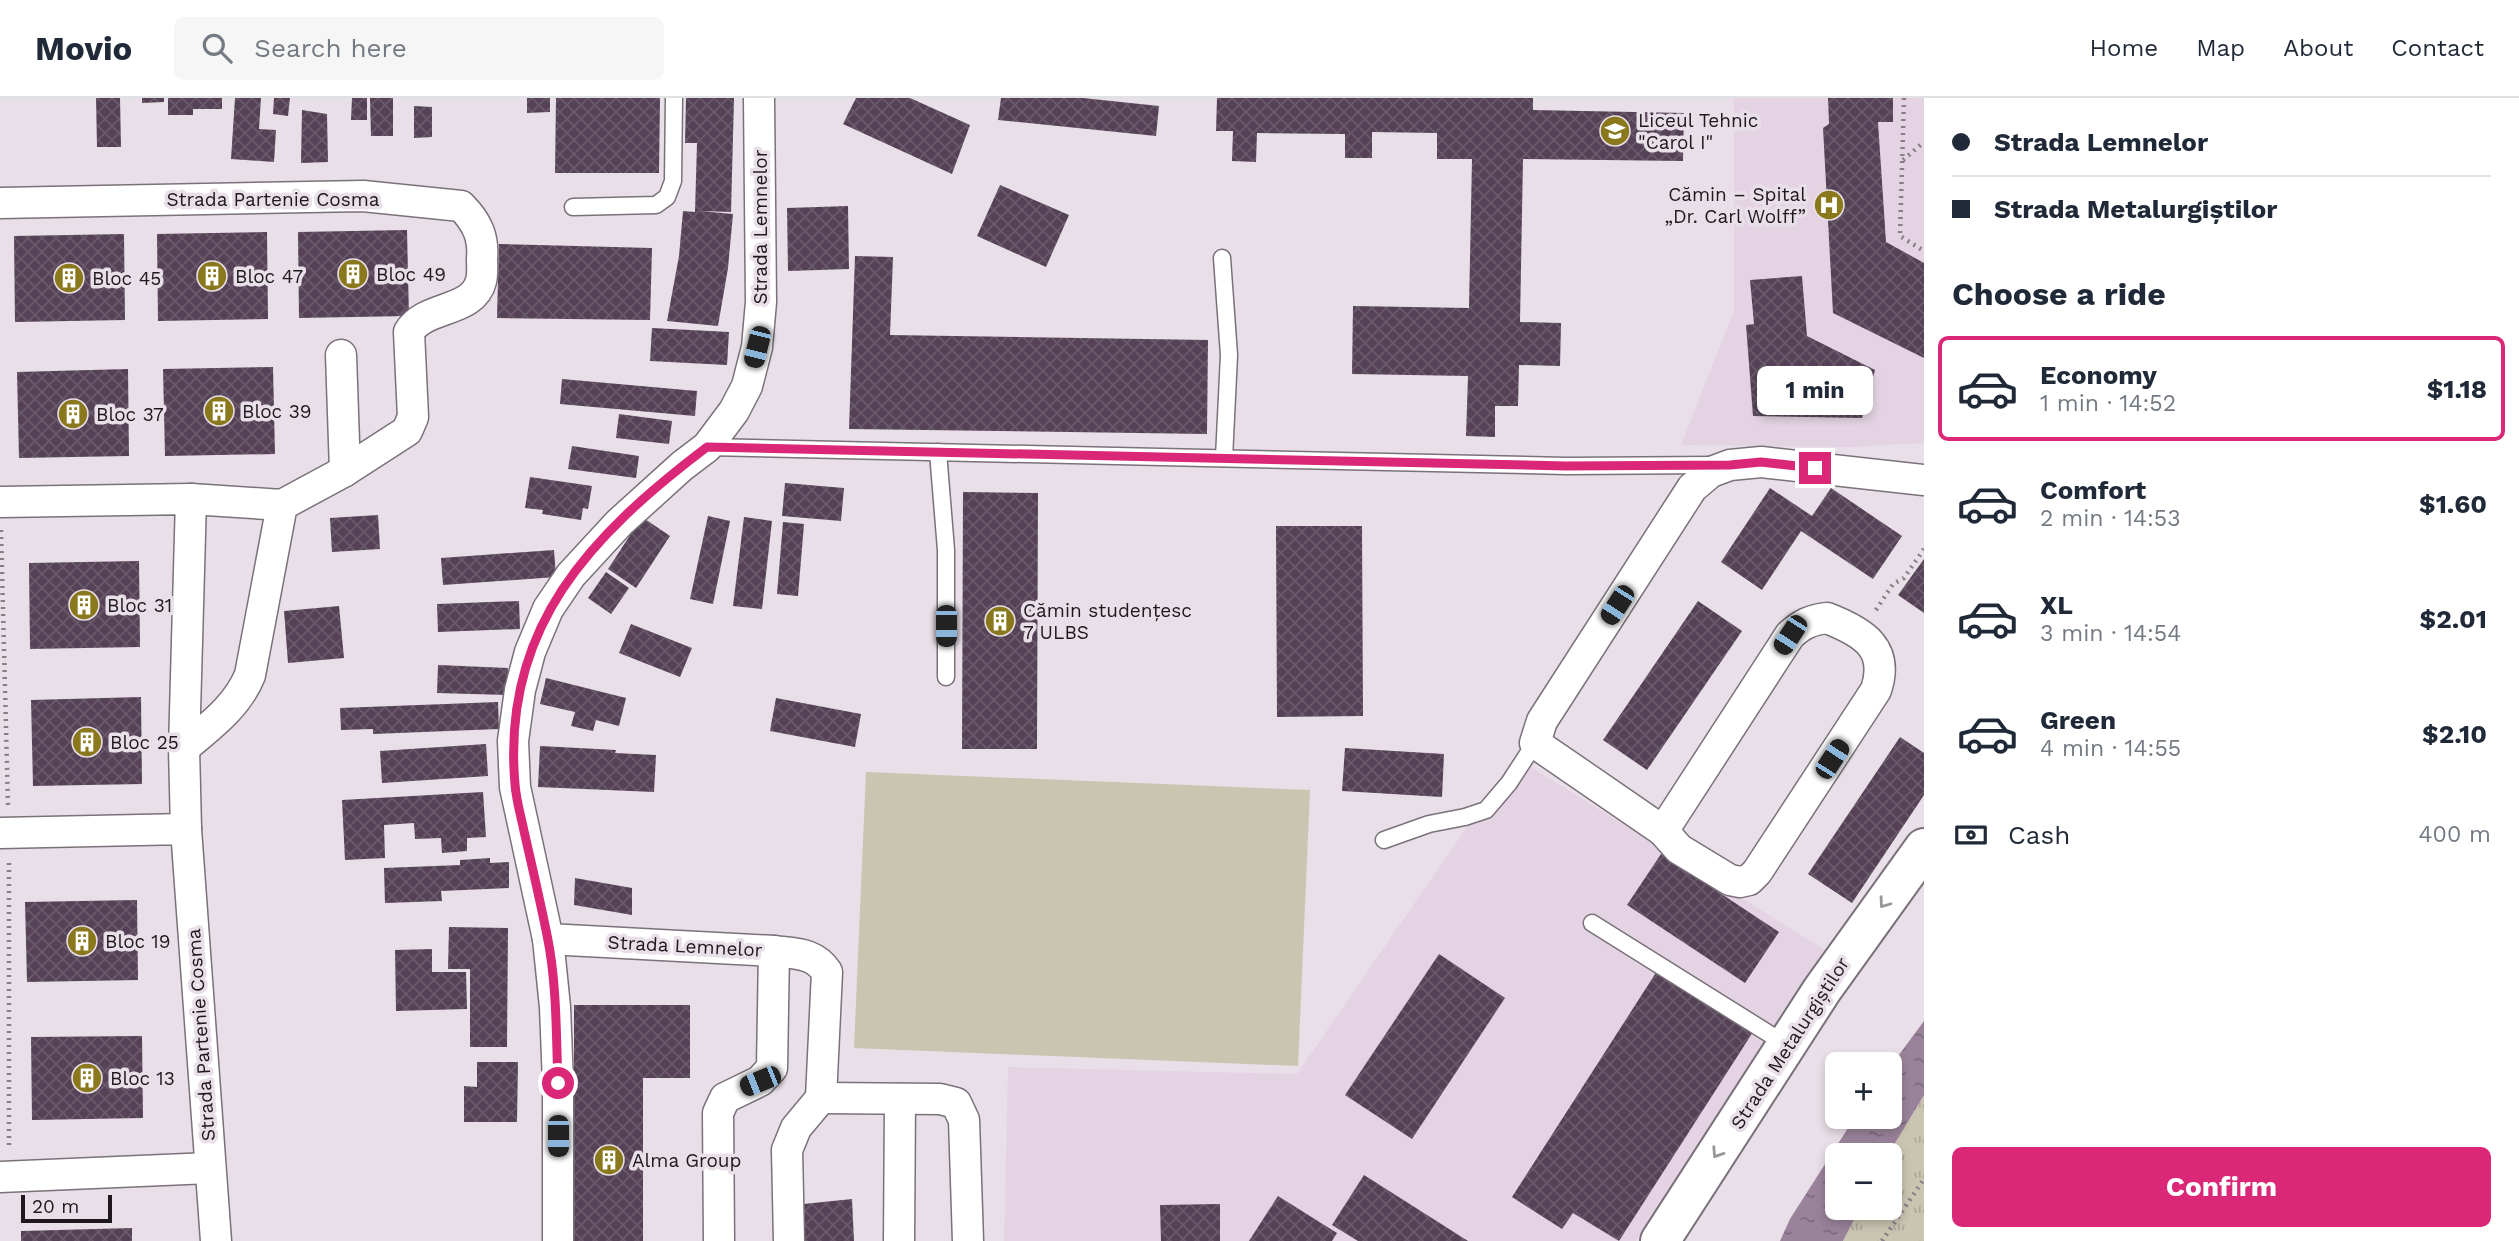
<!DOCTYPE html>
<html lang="en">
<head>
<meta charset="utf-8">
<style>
	:root { --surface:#fff; --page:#f6f6f7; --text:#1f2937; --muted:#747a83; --line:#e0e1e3; --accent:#db2777 }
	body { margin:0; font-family:"Work Sans",sans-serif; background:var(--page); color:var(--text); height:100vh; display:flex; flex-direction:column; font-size:26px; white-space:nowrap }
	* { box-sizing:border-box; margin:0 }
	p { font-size:23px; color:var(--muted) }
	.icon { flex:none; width:38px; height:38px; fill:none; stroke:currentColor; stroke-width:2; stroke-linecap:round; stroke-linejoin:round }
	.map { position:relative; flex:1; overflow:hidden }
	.side { display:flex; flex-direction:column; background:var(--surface); width:595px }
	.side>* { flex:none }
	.banner { display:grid; align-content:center; height:154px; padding:0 28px; background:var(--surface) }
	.buttons { position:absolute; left:1825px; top:954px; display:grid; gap:14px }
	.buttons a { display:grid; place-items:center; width:77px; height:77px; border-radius:10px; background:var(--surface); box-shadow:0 4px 10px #0003; font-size:35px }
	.scale { position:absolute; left:21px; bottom:18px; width:91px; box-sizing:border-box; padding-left:7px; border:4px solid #1d191d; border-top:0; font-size:19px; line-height:24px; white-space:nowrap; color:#1d191d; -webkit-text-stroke:5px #e9dfe8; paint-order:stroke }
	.end { position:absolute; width:32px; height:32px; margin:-16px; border:9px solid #db2777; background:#fff; box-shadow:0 0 0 4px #fff }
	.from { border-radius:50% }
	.bubble { position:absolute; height:49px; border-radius:10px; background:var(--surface); box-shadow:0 4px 10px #0003; font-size:23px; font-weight:700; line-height:49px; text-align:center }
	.car { position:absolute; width:21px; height:42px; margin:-21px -10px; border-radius:9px; box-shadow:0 0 5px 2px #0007; background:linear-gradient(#222 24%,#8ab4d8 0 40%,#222 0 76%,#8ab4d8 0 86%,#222 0) }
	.banner b { display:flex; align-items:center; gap:24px; height:66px; font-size:26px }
	.banner b+b { border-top:2px solid var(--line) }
	.banner i { width:18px; height:18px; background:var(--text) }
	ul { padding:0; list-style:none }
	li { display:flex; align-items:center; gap:21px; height:105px; margin:0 14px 10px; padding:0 14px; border:4px solid transparent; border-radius:10px }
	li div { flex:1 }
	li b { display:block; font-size:26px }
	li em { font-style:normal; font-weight:700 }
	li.on { border-color:var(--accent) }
	li>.icon { width:63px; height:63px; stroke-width:1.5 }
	h2 { padding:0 28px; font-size:32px; line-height:84px }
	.pay { display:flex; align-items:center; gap:18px; height:77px; padding:0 28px; font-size:26px }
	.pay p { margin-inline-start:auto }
	.button { display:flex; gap:14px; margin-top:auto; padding:14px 28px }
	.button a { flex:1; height:80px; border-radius:10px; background:var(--accent); color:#fff; font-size:28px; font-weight:700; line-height:80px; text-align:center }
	header { display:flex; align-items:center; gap:42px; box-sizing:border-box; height:98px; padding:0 35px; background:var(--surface); border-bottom:2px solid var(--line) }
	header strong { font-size:33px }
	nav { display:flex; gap:38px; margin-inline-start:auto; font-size:24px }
	.search { width:490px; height:63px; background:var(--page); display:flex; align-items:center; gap:18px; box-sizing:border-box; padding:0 24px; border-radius:10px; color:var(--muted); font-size:26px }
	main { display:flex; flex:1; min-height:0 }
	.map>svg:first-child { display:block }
</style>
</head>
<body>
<header>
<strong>Movio</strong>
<div class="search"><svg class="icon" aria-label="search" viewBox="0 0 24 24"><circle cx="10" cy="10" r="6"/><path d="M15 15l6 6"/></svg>Search here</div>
<nav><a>Home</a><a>Map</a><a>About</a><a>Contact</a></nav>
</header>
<main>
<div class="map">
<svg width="1924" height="1143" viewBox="0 0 1924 1143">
	<defs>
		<pattern id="grass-tufts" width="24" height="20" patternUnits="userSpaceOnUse" patternTransform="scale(1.75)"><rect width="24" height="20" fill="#c9c5b1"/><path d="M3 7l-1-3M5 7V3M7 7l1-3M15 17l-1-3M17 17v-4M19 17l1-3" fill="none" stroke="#aca998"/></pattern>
		<pattern id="water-ripples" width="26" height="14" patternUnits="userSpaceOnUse" patternTransform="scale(1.75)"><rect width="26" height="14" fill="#9a839a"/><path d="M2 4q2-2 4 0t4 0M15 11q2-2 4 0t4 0" fill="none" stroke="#7d6a7d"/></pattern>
		<pattern id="building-cross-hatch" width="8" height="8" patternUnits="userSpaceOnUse" patternTransform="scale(1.75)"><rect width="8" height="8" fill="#554256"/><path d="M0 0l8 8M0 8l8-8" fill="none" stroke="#695a6a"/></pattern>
	</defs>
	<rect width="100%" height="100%" fill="#e9dfe8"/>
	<g fill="#e4d4e3">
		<polygon points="1734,0 1924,0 1924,345 1852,349 1681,347 1734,213"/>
		<polygon points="1515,659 1828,854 1636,1143 1004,1143 1008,969 1297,976"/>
	</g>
	<polygon fill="url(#grass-tufts)" points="1924,997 1924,1143 1843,1143 1860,1110 1890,1110 1890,1057 1888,1057"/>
	<polygon fill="#c9c5b1" points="866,674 1310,692 1298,968 854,950"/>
	<polygon fill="url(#water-ripples)" points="1924,923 1924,997 1888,1057 1838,1057 1838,1110 1860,1110 1843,1143 1780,1143 1790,1121 1855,1019 1890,1018 1890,969"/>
	<g fill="url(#building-cross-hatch)">
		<polygon points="96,0 120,0 121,49 97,49"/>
		<polygon points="142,0 164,0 164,4 142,5"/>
		<polygon points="168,0 222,0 222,11 193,11 193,17 168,17"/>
		<polygon points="235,0 261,0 259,31 276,32 274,64 231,61"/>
		<polygon points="274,0 290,0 288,18 273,16"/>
		<polygon points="352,0 367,0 367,22 351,22"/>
		<polygon points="370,0 393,0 393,38 371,38"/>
		<polygon points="527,0 550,0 550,14 527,15"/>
		<polygon points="556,0 660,0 659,75 555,75"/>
		<polygon points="686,0 734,0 731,114 700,113 733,116 728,170 718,228 667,223 679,158 683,113 695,114 697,45 685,45"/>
		<polygon points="856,0 910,0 970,27 952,76 843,26"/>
		<polygon points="1001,0 1083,0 1159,8 1156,38 998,22"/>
		<polygon points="1217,0 1533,0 1533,12 1684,15 1683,63 1523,61 1520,224 1561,225 1560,268 1519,267 1518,308 1495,308 1495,339 1466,338 1468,278 1352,276 1353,208 1469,210 1472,61 1437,61 1437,35 1372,34 1372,60 1345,60 1345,36 1257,35 1256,64 1232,63 1233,33 1216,33"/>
		<polygon points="1828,0 1893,0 1893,24 1878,24 1886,144 1924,165 1924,260 1833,215 1823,30 1829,26"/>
		<polygon points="414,8 432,9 432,39 414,40"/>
		<polygon points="302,12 327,16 328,64 301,65"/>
		<polygon points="1000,87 1069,117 1046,169 977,138"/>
		<polygon points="848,108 849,171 788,173 787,110"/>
		<polygon points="407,132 409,218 299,220 298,134"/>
		<polygon points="267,134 268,221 158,223 157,136"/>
		<polygon points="124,136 125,222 15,224 14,138"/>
		<polygon points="499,146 652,150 650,222 497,220"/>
		<polygon points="855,158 893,159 890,237 1208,242 1207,336 849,331"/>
		<polygon points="1802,178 1807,238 1875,272 1862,320 1753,318 1746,227 1754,226 1750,182"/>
		<polygon points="652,230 729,234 727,267 650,263"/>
		<polygon points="273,269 275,356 165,358 163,271"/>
		<polygon points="128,271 129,358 19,360 17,274"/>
		<polygon points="562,281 697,293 695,318 560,306"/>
		<polygon points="619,316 672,323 669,346 616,340"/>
		<polygon points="572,348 639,358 636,380 568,371"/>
		<polygon points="530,379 592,388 588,411 583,410 581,422 542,416 543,412 525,410"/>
		<polygon points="785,385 844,390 841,423 782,418"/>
		<polygon points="1770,390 1812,418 1831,390 1902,438 1873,481 1801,433 1762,492 1721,464"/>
		<polygon points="963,394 1038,395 1037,651 962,651"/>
		<polygon points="378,417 380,451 332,454 330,420"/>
		<polygon points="708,418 730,423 713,506 690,501"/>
		<polygon points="642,419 670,438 636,490 608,471"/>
		<polygon points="744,419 772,423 762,511 733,508"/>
		<polygon points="783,424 804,426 798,498 777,496"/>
		<polygon points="1276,428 1362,428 1363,618 1277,619"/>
		<polygon points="554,452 556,479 443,487 441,460"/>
		<polygon points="1924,461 1924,515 1898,497"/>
		<polygon points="139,463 140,549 30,551 29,465"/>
		<polygon points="606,474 629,490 611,516 588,500"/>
		<polygon points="519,503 520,531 438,534 437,506"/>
		<polygon points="1698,503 1742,533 1647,672 1603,642"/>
		<polygon points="339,508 344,560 288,565 284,513"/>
		<polygon points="631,526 692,550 680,579 619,555"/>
		<polygon points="438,567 508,570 507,597 437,595"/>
		<polygon points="546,580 626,600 619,628 596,622 593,633 571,628 575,614 540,606"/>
		<polygon points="141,599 142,686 33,688 31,602"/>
		<polygon points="776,600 861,616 855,649 770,633"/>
		<polygon points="498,604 499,631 373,636 373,631 341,632 340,610"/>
		<polygon points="1900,639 1924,655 1924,697 1852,805 1808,776"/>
		<polygon points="486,646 488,678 382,685 380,653"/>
		<polygon points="540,648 616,652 615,655 656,657 654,694 538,689"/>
		<polygon points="1345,650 1444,656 1442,699 1342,693"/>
		<polygon points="483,694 486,739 467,740 467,753 442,755 441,740 415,741 414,725 384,727 385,760 345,762 342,702"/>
		<polygon points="1661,756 1779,834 1745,885 1627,807"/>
		<polygon points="490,760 490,765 509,764 509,790 441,793 442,803 385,805 384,770 460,767 460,762"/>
		<polygon points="575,780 632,790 632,817 574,807"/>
		<polygon points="137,802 138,882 27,884 25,804"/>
		<polygon points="449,829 508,830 507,949 470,949 470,871 448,871"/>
		<polygon points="432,851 432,874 466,874 467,911 396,913 395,852"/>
		<polygon points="1439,856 1505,900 1412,1041 1345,997"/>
		<polygon points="1657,873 1753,934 1619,1143 1573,1115 1562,1131 1512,1099"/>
		<polygon points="574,907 690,907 690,980 643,980 643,1143 574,1143"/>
		<polygon points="142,938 143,1020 32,1022 31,939"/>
		<polygon points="477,964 518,964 517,1024 464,1024 464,988 477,989"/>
		<polygon points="1364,1077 1468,1143 1358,1143 1332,1127"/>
		<polygon points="1278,1098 1337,1135 1332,1143 1249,1143"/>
		<polygon points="852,1101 854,1143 795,1143 794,1107"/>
		<polygon points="1220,1106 1220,1143 1161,1143 1160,1107"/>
		<polygon points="132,1130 132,1143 21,1143 21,1133"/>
	</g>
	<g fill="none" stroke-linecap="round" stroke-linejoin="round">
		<g stroke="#7a717a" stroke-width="19">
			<g id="lane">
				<polyline points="573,109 656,107 667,99 673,83 674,0"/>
				<polyline points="1222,160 1229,257 1224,360"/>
				<polyline points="707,349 1566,368 1717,367"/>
				<polyline points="938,354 946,452 946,579"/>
				<polyline points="1384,742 1429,726 1465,719 1486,712 1509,685 1535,645"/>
				<polyline points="1592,825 1787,947"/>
			</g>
		</g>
		<g stroke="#7a717a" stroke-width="33">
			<g id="street">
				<path d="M0,105L363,98L461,108C477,124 484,139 482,161C482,168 483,176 481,183C473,215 425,207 409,234L413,319L407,333L345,373L282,407L250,577C237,609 210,628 184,650"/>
				<polyline points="341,257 345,373"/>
				<polyline points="191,401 282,407"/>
				<polyline points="0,404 191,401 184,650 186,731"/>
				<path d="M1827,520C1863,534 1890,550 1876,592L1757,774L1749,782L1740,784L1730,782L1679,751L1663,733L1790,537C1802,526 1811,522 1827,520Z"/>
				<polyline points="1663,733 1535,645 1542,623 1692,390 1711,374 1730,367 1761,364 1924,382"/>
				<polyline points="0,735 186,731 216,1143"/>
				<path d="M548,841L774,853C795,856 814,854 827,874L821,1000L796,1030L787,1052L789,1143"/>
				<polyline points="821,1000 940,1001 956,1005 964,1022 968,1143"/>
				<polyline points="0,1079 210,1070"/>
				<polyline points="558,1143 558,985 555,909 548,841 515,689 513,643 520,592 530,554 548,511 571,477 619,425 682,368 707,349 734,313 747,288 757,249 761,204 759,0"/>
				<polyline points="719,1143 718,1015 725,1000 760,983 772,970 774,853"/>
				<polyline points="899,1143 900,1001"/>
			</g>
		</g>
		<g stroke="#7a717a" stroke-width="42">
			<polyline id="primary" points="1660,1143 1822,892 1924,750"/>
		</g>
		<g stroke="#867f85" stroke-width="4.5" stroke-dasharray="2 5" stroke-linecap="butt">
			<polyline points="1904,0 1900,138 1924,153"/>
			<polyline points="1903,62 1924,44"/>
			<polyline points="1,432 8,707"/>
			<polyline points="1876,512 1893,486 1904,480 1924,451"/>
			<polyline points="9,765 9,1050"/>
			<polyline points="1882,1143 1924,1081"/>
		</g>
		<use href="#lane" stroke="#fff" stroke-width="16"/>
		<use href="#street" stroke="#fff" stroke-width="30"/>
		<use href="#primary" stroke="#fff" stroke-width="38"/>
	</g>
	<defs><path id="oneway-chevron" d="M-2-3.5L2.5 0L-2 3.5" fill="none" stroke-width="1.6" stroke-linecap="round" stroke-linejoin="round" transform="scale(1.75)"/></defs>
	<g stroke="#999899">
		<use href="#oneway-chevron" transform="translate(1884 805) rotate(126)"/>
		<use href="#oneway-chevron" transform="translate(1717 1055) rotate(123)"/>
	</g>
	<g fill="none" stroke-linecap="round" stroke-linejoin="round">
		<path stroke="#db2777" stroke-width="9" d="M558,985C556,936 557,885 547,837C540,802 532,768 524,733C521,718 516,702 515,686C501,529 591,437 707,349L1566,368L1730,367L1761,364L1815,370"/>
	</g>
	<defs>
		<g id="school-disc" transform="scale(1.575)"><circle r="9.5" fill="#8a781c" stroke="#e9dfe8"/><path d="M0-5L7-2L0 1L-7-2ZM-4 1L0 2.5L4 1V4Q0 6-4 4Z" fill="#fff"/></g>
		<g id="hospital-disc" transform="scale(1.575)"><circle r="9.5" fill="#8a781c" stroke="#e9dfe8"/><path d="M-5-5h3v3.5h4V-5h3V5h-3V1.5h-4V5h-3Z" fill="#fff"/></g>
		<g id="building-disc" transform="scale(1.575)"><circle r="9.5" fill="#8a781c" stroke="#e9dfe8"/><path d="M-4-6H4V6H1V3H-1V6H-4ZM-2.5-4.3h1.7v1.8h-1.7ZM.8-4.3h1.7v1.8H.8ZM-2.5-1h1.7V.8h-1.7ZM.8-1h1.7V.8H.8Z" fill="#fff"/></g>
	</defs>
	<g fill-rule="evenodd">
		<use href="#school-disc" x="1615" y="33"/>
		<use href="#hospital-disc" x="1829" y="107"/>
		<use href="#building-disc" x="353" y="176"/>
		<use href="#building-disc" x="212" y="178"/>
		<use href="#building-disc" x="69" y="180"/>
		<use href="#building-disc" x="219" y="313"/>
		<use href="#building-disc" x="73" y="316"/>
		<use href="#building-disc" x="84" y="507"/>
		<use href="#building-disc" x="1000" y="523"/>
		<use href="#building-disc" x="87" y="644"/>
		<use href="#building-disc" x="82" y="843"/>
		<use href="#building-disc" x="87" y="980"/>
		<use href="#building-disc" x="609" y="1062"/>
	</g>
	<g text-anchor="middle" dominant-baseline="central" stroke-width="7" stroke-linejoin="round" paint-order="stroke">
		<g font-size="19" fill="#1d191d" stroke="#e9dfe8" text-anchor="start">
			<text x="1638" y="22">Liceul Tehnic<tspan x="1638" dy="22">"Carol I"</tspan></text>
			<text x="1806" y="96" text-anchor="end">Cămin – Spital<tspan x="1806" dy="22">„Dr. Carl Wolff”</tspan></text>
			<text x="376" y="176">Bloc 49</text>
			<text x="235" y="178">Bloc 47</text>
			<text x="92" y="180">Bloc 45</text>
			<text x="242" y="313">Bloc 39</text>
			<text x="96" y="316">Bloc 37</text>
			<text x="107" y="507">Bloc 31</text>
			<text x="1023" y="512">Cămin studențesc<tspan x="1023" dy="22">7 ULBS</tspan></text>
			<text x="110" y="644">Bloc 25</text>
			<text x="105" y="843">Bloc 19</text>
			<text x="110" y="980">Bloc 13</text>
			<text x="632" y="1062">Alma Group</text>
		</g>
		<g font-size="19" fill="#1d191d" stroke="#e9dfe8">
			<text x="273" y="101">Strada Partenie Cosma</text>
			<text transform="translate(760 129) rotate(-90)">Strada Lemnelor</text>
			<text transform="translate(685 848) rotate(3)">Strada Lemnelor</text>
			<text transform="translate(201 937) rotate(-94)">Strada Partenie Cosma</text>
			<text transform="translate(1790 945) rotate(-57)">Strada Metalurgiștilor</text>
		</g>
	</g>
</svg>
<div class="buttons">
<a>+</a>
<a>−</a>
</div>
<div class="scale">20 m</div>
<i class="end from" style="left:558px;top:985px"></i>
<i class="end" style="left:1815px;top:370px"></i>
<div class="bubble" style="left:1757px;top:268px;width:116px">1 min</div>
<i class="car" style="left:757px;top:249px;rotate:194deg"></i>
<i class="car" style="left:1617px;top:507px;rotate:213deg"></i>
<i class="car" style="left:946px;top:528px;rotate:180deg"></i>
<i class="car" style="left:1790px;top:537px;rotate:213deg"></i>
<i class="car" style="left:1832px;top:661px;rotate:33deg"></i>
<i class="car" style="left:760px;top:983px;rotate:248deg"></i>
<i class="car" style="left:558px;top:1038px;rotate:180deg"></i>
</div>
<section class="side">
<div class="banner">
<b><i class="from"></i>Strada Lemnelor</b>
<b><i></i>Strada Metalurgiștilor</b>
</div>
<h2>Choose a ride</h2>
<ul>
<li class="on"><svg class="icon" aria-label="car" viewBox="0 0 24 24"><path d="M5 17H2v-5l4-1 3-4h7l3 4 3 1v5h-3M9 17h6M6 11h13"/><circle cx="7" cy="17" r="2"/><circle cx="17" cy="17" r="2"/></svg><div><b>Economy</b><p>1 min · 14:52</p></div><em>$1.18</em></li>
<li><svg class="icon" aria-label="car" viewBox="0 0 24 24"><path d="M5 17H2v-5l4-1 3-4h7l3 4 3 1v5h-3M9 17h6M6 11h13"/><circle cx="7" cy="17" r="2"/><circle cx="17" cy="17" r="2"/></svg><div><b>Comfort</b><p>2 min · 14:53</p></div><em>$1.60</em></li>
<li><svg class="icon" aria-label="car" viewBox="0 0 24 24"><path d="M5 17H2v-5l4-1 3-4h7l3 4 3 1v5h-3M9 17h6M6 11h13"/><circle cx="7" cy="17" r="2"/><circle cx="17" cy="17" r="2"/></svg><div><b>XL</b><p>3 min · 14:54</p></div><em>$2.01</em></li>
<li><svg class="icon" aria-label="car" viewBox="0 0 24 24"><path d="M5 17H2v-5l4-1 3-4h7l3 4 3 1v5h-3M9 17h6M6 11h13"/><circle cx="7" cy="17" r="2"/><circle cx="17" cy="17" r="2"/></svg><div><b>Green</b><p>4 min · 14:55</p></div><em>$2.10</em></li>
</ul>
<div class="pay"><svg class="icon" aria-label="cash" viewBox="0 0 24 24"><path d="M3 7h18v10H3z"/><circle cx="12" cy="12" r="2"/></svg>Cash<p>400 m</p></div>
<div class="button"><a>Confirm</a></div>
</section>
</main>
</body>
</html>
